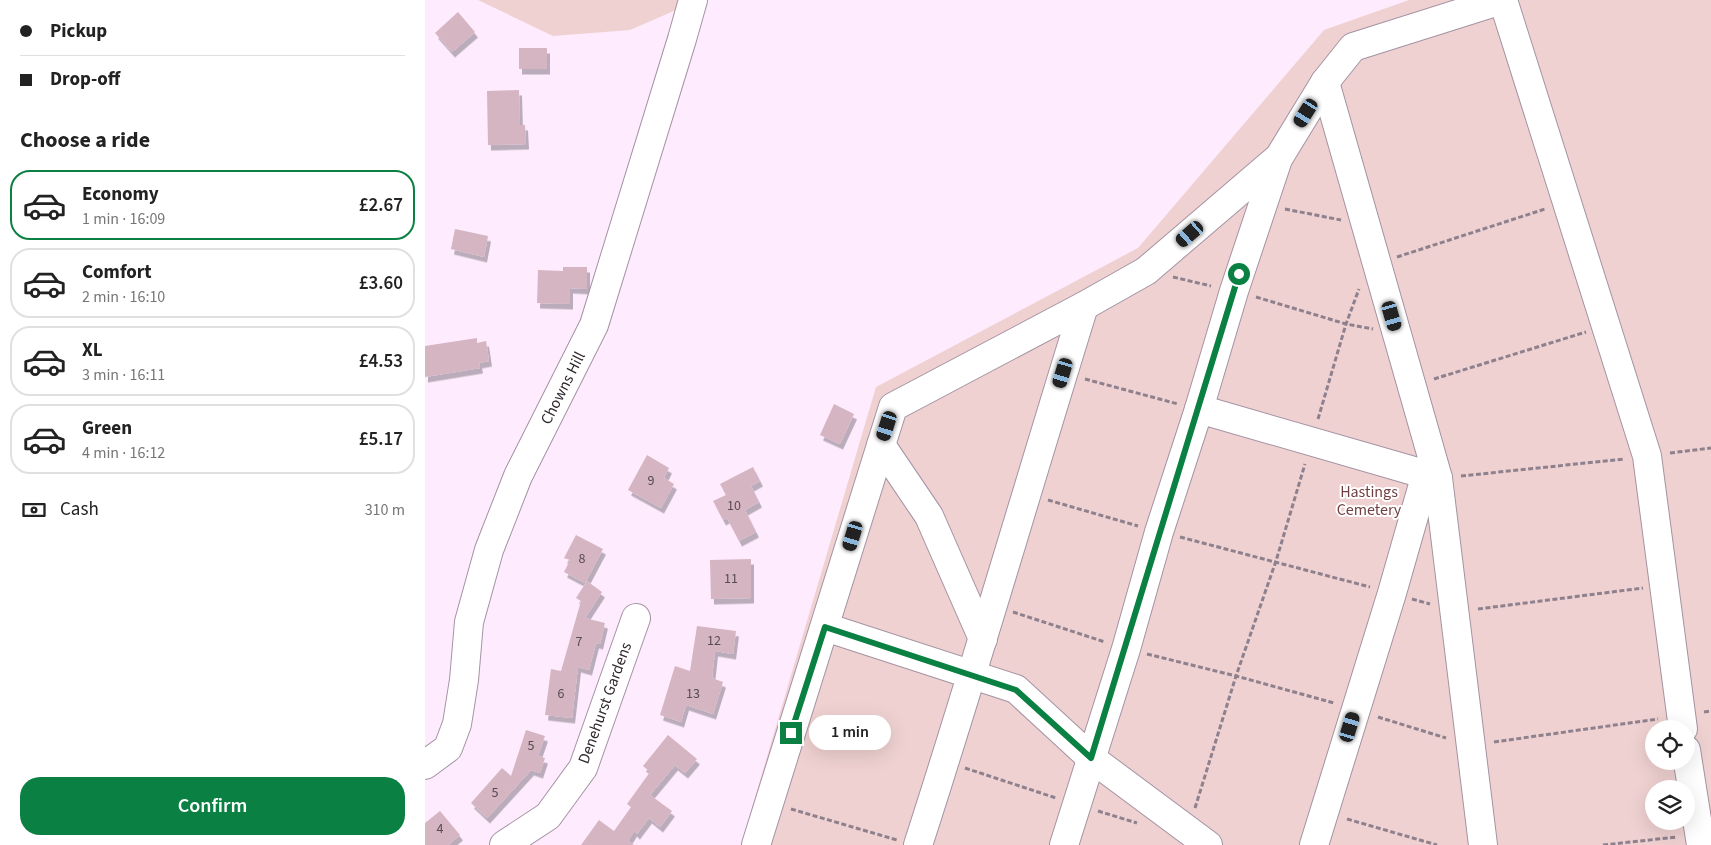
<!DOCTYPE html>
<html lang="en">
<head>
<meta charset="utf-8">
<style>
	:root { --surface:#fff; --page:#f2f2f2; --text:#222; --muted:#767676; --line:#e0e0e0; --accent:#0b8043 }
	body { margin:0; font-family:"Source Sans 3",sans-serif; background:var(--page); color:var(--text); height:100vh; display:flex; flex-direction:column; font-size:19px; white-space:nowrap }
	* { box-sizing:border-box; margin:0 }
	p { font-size:16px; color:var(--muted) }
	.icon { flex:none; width:28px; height:28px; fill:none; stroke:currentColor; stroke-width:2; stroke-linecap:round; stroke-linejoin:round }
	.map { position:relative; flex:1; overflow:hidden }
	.side { display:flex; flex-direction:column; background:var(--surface); width:425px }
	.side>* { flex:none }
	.top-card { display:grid; align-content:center; height:110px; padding:0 20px; background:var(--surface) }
	.controls { position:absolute; left:1220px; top:720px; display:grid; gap:10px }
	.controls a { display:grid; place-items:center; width:50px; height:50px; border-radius:50%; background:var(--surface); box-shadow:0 5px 20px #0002; font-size:25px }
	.end { position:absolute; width:22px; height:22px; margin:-11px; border:6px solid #0b8043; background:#fff; box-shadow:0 0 0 2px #fff }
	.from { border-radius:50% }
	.bubble { position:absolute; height:35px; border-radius:18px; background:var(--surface); box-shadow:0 5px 20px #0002; font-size:16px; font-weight:600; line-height:35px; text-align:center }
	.car { position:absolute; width:15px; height:30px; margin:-15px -8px; border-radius:6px; box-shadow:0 0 4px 1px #0007; background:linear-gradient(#222 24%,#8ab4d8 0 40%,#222 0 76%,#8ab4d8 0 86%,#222 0) }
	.top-card b { display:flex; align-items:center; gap:18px; height:48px; font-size:19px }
	.top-card b+b { border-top:1px solid var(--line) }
	.top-card i { width:12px; height:12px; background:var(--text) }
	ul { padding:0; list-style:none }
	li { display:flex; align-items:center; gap:15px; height:70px; margin:0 10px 8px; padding:0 10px; border:2px solid var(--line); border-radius:20px }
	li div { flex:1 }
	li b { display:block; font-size:19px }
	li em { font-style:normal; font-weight:600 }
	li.selected { border-color:var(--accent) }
	li>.icon { width:45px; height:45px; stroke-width:1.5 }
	h2 { padding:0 20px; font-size:22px; line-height:60px }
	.pay { display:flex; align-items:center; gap:12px; height:55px; padding:0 20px; font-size:19px }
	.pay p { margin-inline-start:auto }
	.action { display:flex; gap:10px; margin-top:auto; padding:10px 20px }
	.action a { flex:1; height:58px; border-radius:20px; background:var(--accent); color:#fff; font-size:20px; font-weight:600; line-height:58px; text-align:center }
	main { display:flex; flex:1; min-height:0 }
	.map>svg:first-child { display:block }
</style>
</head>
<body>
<main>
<section class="side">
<div class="top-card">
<b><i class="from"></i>Pickup</b>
<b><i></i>Drop-off</b>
</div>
<h2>Choose a ride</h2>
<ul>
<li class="selected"><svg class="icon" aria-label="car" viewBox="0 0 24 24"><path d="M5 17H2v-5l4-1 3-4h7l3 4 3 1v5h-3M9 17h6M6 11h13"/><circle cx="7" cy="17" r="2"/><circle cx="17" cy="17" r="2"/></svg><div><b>Economy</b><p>1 min · 16:09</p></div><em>£2.67</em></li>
<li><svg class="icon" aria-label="car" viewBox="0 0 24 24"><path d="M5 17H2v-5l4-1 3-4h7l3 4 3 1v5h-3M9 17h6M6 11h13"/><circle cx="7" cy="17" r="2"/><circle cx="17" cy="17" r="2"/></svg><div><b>Comfort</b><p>2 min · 16:10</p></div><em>£3.60</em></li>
<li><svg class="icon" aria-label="car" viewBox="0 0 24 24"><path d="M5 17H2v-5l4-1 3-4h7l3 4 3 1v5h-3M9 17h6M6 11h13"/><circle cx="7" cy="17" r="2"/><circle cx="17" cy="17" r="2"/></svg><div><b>XL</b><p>3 min · 16:11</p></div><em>£4.53</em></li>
<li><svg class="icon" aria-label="car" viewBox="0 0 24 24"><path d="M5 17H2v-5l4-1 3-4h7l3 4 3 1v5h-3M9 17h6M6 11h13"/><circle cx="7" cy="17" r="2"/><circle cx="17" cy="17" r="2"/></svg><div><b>Green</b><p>4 min · 16:12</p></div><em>£5.17</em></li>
</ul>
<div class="pay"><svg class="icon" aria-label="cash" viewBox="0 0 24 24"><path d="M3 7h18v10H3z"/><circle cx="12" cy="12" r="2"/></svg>Cash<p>310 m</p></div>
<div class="action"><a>Confirm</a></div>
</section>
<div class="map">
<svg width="1286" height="845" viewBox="0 0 1286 845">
	<defs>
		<filter id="shadow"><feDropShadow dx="3" dy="5.5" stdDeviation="0" flood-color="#0004"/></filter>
	</defs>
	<rect width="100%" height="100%" fill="#feebfd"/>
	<g fill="#efd1d1" fill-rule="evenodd">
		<polygon points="53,0 255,0 251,10 205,30 128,36"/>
		<path d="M984,0H1286V845H316L451,387L713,248L899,30ZM1229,729H1261V761H1229ZM1229,789H1261V821H1229Z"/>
	</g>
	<g fill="#d5b5c2" filter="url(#shadow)">
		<polygon points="33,12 50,32 27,52 10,33"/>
		<rect x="94" y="48" width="28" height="21"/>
		<polygon points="94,90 95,125 100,125 101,144 63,145 62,91"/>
		<polygon points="30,229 63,236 59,257 26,249"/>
		<polygon points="138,267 162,267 162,289 145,288 145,304 112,303 113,270 138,271"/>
		<polygon points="52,338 52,343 61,341 64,361 54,363 55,368 0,377 0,346"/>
		<polygon points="409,404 429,414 415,444 395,435"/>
		<polygon points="222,455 244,468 239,478 249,484 236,508 203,490"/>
		<polygon points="328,467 335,481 326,486 334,502 320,510 331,532 314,541 302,518 298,520 288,501 301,495 295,484"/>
		<polygon points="151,535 178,549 160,583 139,572 145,560 139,558"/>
		<polygon points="326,559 326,598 286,599 285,560"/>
		<polygon points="162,581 177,592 160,618 180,623 175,644 171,643 164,670 153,667 147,718 120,715 126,669 136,671 156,601 151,598"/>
		<polygon points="272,626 311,631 308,654 290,651 287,678 298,682 288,714 261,705 256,722 235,715 250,666 265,671"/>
		<polygon points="101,730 120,736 113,756 120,758 115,773 106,770 62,818 46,803 77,768 86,776"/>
		<polygon points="243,735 272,759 260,773 250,765 225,795 247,811 235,827 224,818 212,834 209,831 203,841 209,845 156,845 174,820 189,831 206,807 202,804 225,772 218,766"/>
		<polygon points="15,811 35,835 23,845 0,845 0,823"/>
	</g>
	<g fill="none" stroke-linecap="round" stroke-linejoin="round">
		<g stroke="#a493a3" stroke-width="30">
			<g id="minor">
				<polyline points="1078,0 1222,456 1258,729"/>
				<polyline points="900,82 1013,478 1058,845"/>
				<polyline points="774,409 1013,478"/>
				<polyline points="456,445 504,516 558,639"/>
				<polyline points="400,627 591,689 666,758 783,845"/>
				<polyline points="1261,750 1276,845"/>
				<polyline points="0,765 23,748 32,724 39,680 44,622 64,550 93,476 169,325 257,39 268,0"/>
				<polyline points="79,845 123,816 158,768 211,618"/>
				<polyline points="331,845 468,407 659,306 721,271 852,159"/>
				<path d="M493,845C551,666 603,486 659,306"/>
				<polyline points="639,845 701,649 734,532 774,409 809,291 853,159 900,82 928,47 1077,0"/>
				<polyline points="889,845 967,593 1001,474"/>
			</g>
		</g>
		<g stroke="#8e818d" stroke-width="3" stroke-dasharray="5 2.5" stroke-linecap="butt">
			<polyline points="860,209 916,220"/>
			<polyline points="972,257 1120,209"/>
			<polyline points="748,277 786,286"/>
			<polyline points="831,297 921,324 948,329"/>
			<polyline points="660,379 753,404"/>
			<polyline points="1009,379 1161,332"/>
			<polyline points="893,419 921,324 934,289"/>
			<polyline points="1245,453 1286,448"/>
			<polyline points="1036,476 1199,459"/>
			<polyline points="623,500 713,526"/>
			<polyline points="755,537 945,587"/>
			<polyline points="987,599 1005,604"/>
			<polyline points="1053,609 1218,588"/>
			<polyline points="588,612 680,642"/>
			<polyline points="722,654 811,676 909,703"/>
			<polyline points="1279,712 1286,711"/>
			<polyline points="953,717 1021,738"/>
			<polyline points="1069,742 1233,719"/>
			<polyline points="540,768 631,798"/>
			<polyline points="770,808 811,676 851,561 880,464"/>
			<polyline points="366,809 472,840"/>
			<polyline points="673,811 712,823"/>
			<polyline points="922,819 1012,845"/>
			<polyline points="1178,845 1252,837"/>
		</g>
		<use href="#minor" stroke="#fff" stroke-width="28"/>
	</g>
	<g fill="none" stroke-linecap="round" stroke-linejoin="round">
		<polyline stroke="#0b8043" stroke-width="6" points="366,733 400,627 591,690 666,758 814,274"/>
	</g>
	<g text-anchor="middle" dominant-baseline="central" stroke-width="4" stroke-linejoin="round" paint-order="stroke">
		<g font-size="14" fill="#584b53">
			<text x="226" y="481">9</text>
			<text x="309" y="506">10</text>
			<text x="157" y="559">8</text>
			<text x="306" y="579">11</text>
			<text x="289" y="641">12</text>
			<text x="154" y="642">7</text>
			<text x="136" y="694">6</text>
			<text x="268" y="694">13</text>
			<text x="106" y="746">5</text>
			<text x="70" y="793">5</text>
			<text x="15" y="829">4</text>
		</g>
		<g font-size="16" fill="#2f282e" stroke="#fff">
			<text transform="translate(138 388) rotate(-63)">Chowns Hill</text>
			<text transform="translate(180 703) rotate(-70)">Denehurst Gardens</text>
		</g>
		<g font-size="16" fill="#723f41" stroke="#fff">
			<text x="944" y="492">Hastings<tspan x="944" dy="18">Cemetery</tspan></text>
		</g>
	</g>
</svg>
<div class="controls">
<a><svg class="icon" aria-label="locate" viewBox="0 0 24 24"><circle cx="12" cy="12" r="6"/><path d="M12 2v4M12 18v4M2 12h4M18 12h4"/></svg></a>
<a><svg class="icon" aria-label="layers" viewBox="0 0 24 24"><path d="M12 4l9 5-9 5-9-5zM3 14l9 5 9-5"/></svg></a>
</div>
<i class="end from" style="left:814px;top:274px"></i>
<i class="end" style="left:366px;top:733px"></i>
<div class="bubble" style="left:384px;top:715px;width:82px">1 min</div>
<i class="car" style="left:881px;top:113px;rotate:212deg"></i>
<i class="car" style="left:765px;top:234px;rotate:229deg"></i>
<i class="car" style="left:967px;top:316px;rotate:164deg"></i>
<i class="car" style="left:638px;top:373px;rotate:197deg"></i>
<i class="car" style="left:462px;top:426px;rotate:198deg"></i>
<i class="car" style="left:428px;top:536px;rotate:197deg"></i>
<i class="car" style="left:925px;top:727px;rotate:17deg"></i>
</div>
</main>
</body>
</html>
